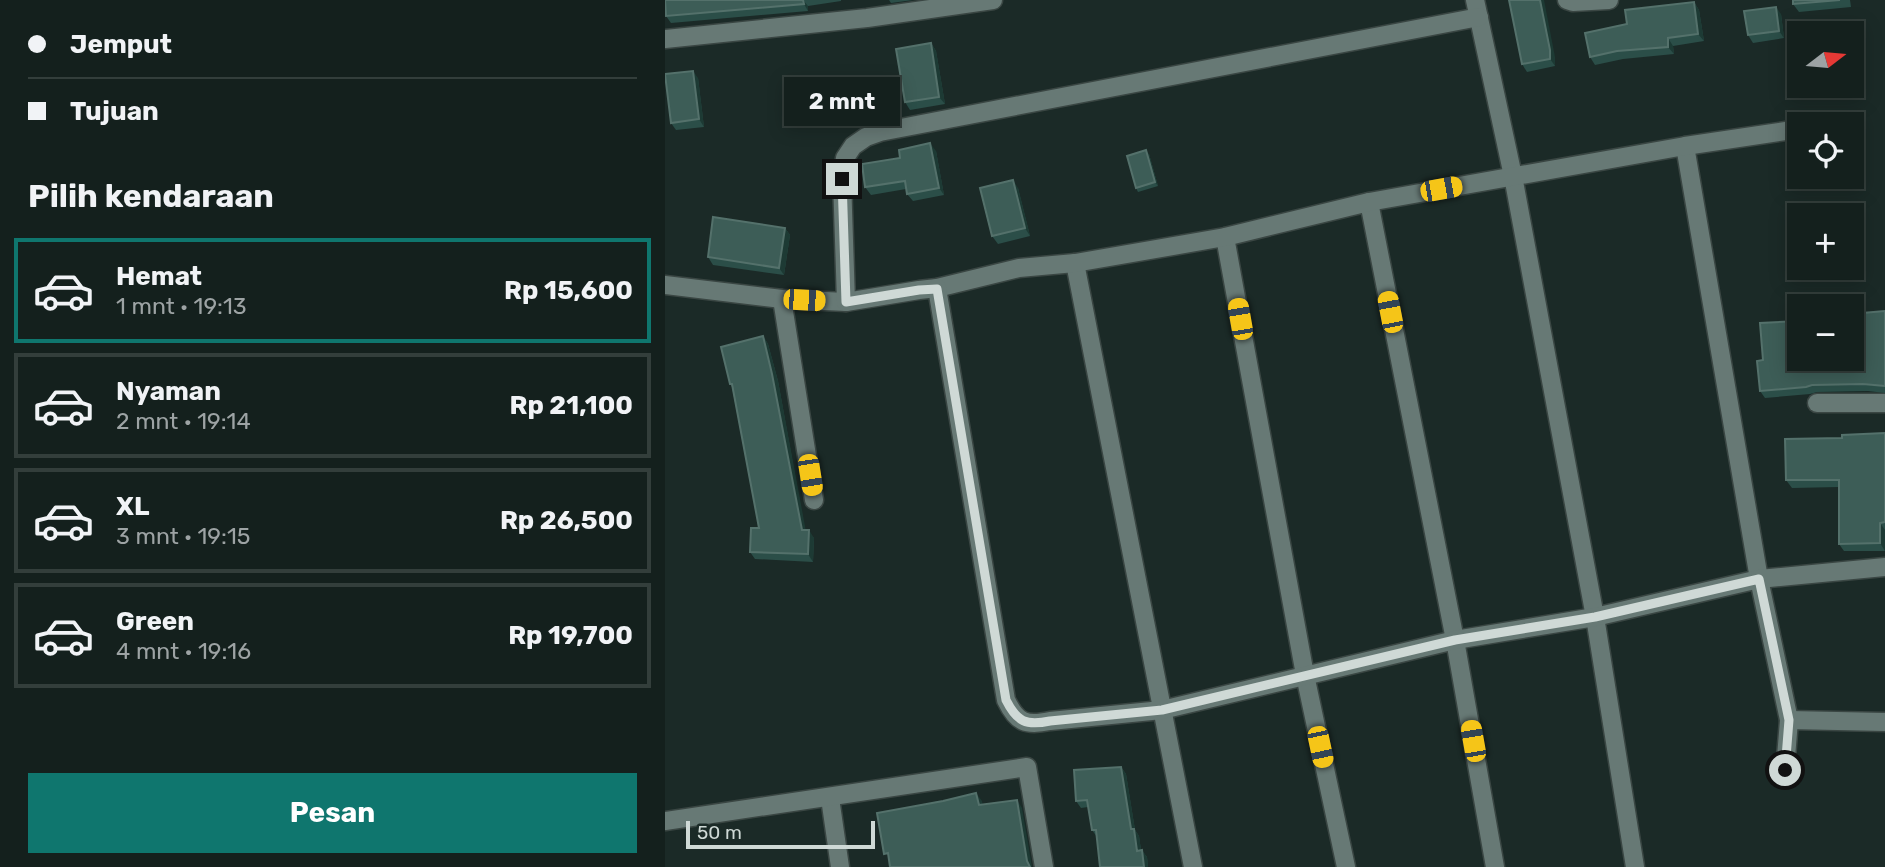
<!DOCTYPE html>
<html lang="id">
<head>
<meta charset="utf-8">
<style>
	:root { --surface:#14201d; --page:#212d2a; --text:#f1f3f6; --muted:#9da3a4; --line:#333e3b; --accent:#0f766e }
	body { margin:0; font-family:Rubik,sans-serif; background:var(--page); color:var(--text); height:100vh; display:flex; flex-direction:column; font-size:26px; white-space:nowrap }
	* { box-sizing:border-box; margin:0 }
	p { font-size:23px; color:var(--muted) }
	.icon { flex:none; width:38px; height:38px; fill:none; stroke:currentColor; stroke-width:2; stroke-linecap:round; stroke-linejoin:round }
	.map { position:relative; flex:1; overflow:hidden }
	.sheet { display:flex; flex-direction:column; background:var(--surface); width:665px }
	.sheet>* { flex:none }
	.guide { display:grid; align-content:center; height:154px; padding:0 28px; background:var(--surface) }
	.needle { width:46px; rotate:74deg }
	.fabs { position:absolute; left:1122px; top:21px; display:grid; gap:14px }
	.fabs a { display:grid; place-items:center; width:77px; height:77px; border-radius:0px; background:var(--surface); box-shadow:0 4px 18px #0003,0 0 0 2px var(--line); font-size:35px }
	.scale { position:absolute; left:21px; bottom:18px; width:189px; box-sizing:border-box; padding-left:7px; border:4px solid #cfd9d6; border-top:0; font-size:19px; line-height:24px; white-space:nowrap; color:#cfd9d6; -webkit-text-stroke:5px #1b2a27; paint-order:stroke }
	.end { position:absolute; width:32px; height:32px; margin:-16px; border:9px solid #cfd9d6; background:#111; box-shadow:0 0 0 4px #111 }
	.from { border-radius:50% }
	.bubble { position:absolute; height:49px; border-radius:0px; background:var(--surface); box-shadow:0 4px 18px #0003,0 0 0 2px var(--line); font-size:23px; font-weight:700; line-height:49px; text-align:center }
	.car { position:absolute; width:21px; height:42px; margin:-21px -10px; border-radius:9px; box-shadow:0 0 5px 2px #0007; background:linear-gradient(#f5c518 24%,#345 0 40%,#f5c518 0 76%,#345 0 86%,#f5c518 0) }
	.guide b { display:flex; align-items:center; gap:24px; height:66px; font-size:26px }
	.guide b+b { border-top:2px solid var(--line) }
	.guide i { width:18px; height:18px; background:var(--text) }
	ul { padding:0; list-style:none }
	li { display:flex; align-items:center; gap:21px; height:105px; margin:0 14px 10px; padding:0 14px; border:4px solid var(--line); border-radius:0px }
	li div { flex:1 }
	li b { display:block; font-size:26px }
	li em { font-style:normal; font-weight:700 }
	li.on { border-color:var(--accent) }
	li>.icon { width:63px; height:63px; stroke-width:1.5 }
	h2 { padding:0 28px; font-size:32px; line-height:84px }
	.button { display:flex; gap:14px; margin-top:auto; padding:14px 28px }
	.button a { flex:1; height:80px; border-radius:0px; background:var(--accent); color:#fff; font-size:28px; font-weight:700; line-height:80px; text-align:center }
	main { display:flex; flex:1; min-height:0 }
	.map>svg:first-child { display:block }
</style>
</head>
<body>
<main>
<section class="sheet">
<div class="guide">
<b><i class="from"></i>Jemput</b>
<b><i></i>Tujuan</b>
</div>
<h2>Pilih kendaraan</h2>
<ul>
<li class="on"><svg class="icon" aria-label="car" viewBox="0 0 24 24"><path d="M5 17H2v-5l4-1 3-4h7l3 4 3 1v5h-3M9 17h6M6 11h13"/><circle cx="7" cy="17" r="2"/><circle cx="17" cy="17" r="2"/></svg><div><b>Hemat</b><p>1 mnt · 19:13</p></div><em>Rp 15,600</em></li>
<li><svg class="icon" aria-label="car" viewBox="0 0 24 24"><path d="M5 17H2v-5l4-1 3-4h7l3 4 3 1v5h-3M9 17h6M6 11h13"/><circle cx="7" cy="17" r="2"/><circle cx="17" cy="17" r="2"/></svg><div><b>Nyaman</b><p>2 mnt · 19:14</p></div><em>Rp 21,100</em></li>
<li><svg class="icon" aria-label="car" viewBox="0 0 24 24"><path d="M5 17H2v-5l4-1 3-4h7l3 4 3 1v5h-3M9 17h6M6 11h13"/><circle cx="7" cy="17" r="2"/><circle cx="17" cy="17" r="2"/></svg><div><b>XL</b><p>3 mnt · 19:15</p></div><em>Rp 26,500</em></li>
<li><svg class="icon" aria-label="car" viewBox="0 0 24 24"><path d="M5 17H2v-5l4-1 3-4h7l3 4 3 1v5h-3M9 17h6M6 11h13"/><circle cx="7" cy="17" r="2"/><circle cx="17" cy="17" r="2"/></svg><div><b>Green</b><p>4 mnt · 19:16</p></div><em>Rp 19,700</em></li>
</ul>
<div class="button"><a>Pesan</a></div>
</section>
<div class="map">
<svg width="1220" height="867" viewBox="0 0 1220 867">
	<rect width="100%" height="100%" fill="#1b2a27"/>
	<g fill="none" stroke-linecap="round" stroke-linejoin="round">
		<g stroke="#3a4643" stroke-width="21">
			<g id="minor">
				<polyline points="810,0 848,176 930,617 970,867"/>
				<polyline points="902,0 908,2 944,0"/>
				<polyline points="0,39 202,18 328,0"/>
				<polyline points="1169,124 1188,121"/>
				<polyline points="1020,146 1094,579 1124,720 1120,770"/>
				<polyline points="704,202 790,640 830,867"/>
				<polyline points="560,237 640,675 681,867"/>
				<polyline points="410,263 528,867"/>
				<polyline points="0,285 117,299 181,302 254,290 272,288 354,268 410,263 560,237 704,202 1020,146 1134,129"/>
				<path d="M272,288L341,700C352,723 361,726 385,721L497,710L790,640L930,617L1094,579L1220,567"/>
				<polyline points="117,299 149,500"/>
				<polyline points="181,302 177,179 180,158 188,146 201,137 215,132 814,17"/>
				<polyline points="1152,403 1220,403"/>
				<polyline points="1124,720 1220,722"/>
				<polyline points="165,798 175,867"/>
				<polyline points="0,821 362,767 379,867"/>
			</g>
		</g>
		<use href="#minor" stroke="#677975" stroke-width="18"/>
	</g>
	<g fill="#2b4e48">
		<polygon points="0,0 176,0 176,1 143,6 143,11 6,23 1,16"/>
		<polygon points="224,0 248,0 226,3"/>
		<polygon points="1128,0 1185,0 1186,7 1134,12 1128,4"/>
		<polygon points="1029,2 1034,10 1039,41 1008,46 1009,54 958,59 930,65 925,57 962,24"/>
		<polygon points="1116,14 1119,38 1088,43 1083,35"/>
		<polygon points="266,43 271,51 280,104 245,110 240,102"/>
		<polygon points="890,57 890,66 862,72 857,64"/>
		<polygon points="33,78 39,127 11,130 6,123"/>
		<polygon points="271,151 279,195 248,201 242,194 241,189 206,195 200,187 235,158"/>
		<polygon points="484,154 493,186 473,192 471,188"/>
		<polygon points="353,188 365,236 333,244 327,236"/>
		<polygon points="120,228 125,235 119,275 48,265 43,257"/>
		<polygon points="1220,311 1220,393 1203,391 1152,392 1145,394 1100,398 1095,391 1098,360"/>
		<polygon points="98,336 103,344 113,381 140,530 149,538 148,562 90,559 85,552 94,528 67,387 65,384"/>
		<polygon points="1220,433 1220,551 1179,551 1174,544 1174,487 1127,488 1121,480 1177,438"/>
		<polygon points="456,767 461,774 470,830 474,836 476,850 482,857 483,867 435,867 432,837 427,830 423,807 416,808 411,801"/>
	</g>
	<g fill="#1d3a34">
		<polygon points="138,0 143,6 143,11 139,4"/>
		<polygon points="875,0 879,0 890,57 890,66 885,59"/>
		<polygon points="1029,2 1034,10 1039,41 1033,34"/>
		<polygon points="1111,7 1116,14 1119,38 1114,31"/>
		<polygon points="1003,38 1008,46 1009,54 1003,47"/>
		<polygon points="266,43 271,51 280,104 274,97"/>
		<polygon points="28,71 33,78 39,127 34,119"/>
		<polygon points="265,143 271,151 279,195 274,188"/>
		<polygon points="481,150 484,154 493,186 490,182"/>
		<polygon points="348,180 353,188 365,236 360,228"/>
		<polygon points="120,228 125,235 119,275 114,268"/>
		<polygon points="98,336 103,344 113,381 142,537 137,530"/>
		<polygon points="1215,523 1220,530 1220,551 1215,543"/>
		<polygon points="144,530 149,538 148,562 143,554"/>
		<polygon points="456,767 461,774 470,830 474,836 477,857 472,851 466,829"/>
		<polygon points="311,793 317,801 319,813 314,805"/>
		<polygon points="352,800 357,808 367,867 365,867 362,861"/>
		<polygon points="477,850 482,857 483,867 479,867"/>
	</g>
	<g fill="#3d5d57" stroke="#54716b" stroke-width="2">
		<polygon points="0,0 138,0 139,4 1,16"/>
		<polygon points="844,0 875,0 885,50 885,59 857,64"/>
		<polygon points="1128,0 1175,0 1128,4"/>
		<polygon points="1029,2 1033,34 1003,38 1003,47 952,51 925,57 920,33 962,24 960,10"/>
		<polygon points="1111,7 1114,31 1083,35 1079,11"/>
		<polygon points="266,43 274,97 240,102 231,49"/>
		<polygon points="28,71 34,119 6,123 0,74"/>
		<polygon points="265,143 274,188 242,194 240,181 200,187 197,164 235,158 234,150"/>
		<polygon points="481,150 490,182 471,188 462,156"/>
		<polygon points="348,180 360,228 327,236 315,188"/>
		<polygon points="48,217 120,228 114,268 43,257"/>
		<polygon points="1220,311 1220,386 1198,384 1147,385 1141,387 1095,391 1092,361 1098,360 1095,323 1134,321 1134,359 1186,359 1186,314"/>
		<polygon points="98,336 107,374 137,530 144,530 143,554 85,552 86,528 94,528 67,384 65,384 56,347"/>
		<polygon points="1220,433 1220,522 1215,523 1215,543 1174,544 1174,480 1121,480 1120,439 1177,438 1177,435"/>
		<polygon points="456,767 466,829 469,829 472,851 477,850 479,867 435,867 431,830 427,830 422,800 411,801 409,770"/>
		<polygon points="311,793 314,805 352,800 362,861 365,867 225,867 223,853 219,854 212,813 278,801"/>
	</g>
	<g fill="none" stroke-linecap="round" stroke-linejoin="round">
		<path stroke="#cfd9d6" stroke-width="9" d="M177,179L181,302L254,290L272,289L341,700C352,722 361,726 385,721L497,710L790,640L930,617L1094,579L1124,720L1120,770"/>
	</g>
</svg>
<div class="fabs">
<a><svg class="needle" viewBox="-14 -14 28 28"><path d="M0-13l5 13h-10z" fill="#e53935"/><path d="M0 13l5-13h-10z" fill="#9da3a4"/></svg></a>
<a><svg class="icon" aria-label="locate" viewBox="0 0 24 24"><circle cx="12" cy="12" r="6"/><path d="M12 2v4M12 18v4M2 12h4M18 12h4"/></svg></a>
<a>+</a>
<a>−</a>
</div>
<div class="scale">50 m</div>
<i class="end from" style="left:1120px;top:770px"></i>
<i class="end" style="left:177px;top:179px"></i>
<div class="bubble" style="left:119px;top:77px;width:116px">2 mnt</div>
<i class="car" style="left:776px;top:189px;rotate:80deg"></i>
<i class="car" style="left:139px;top:300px;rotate:93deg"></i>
<i class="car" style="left:725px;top:312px;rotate:349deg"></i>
<i class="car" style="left:575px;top:319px;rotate:350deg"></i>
<i class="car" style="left:145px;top:475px;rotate:171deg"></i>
<i class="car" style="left:808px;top:741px;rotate:350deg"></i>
<i class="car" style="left:655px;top:747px;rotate:168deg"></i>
</div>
</main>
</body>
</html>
